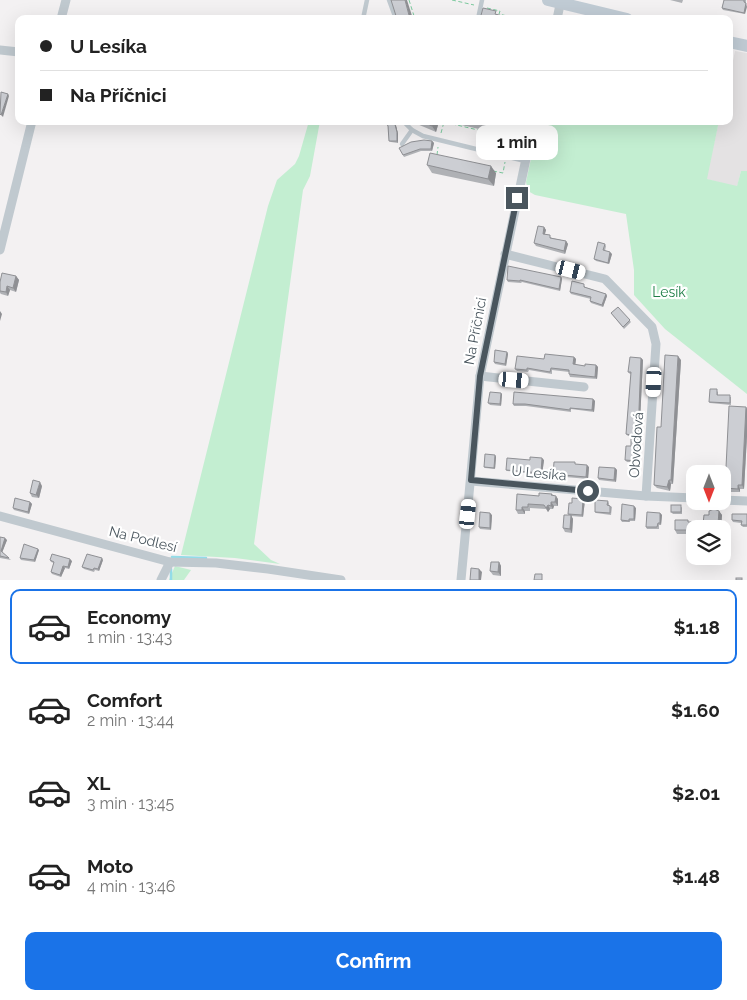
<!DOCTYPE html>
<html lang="en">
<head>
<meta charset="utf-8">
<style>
	:root { --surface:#fff; --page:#f2f2f2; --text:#222; --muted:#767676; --line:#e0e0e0; --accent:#1a73e8 }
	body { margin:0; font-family:Raleway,sans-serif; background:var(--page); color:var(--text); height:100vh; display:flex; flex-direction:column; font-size:19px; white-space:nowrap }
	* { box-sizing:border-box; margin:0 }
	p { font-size:16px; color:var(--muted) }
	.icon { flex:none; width:28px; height:28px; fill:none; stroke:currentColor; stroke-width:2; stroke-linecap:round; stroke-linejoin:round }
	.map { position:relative; height:580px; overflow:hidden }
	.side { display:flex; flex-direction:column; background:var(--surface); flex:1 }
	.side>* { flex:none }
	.hud { position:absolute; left:15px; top:15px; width:718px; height:110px; border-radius:10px; box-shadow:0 5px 20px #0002; display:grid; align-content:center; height:110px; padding:0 25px; background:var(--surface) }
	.needle { width:32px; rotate:180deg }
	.buttons { position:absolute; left:686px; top:465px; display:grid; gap:10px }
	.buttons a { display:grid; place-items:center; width:45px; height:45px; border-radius:10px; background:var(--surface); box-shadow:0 5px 20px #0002; font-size:25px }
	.end { position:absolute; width:22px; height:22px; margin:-11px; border:6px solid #4a565e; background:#fff; box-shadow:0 0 0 2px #fff }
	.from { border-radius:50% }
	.bubble { position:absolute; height:35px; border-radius:10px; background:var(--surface); box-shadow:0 5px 20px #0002; font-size:16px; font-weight:700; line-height:35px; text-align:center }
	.car { position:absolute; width:15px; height:30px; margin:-15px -8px; border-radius:6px; box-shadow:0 0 4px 1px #0007; background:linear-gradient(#fff 24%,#345 0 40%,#fff 0 76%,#345 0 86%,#fff 0) }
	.hud b { display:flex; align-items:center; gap:18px; height:48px; font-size:19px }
	.hud b+b { border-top:1px solid var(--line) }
	.hud i { width:12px; height:12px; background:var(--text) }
	ul { padding:9px 0 0; list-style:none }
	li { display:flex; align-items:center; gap:15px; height:75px; margin:0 10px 8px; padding:0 15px; border:2px solid transparent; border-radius:10px }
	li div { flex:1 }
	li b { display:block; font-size:19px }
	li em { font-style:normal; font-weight:700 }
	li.selected { border-color:var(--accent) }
	li>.icon { width:45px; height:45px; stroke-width:1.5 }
	.primary-button { display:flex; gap:10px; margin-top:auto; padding:10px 25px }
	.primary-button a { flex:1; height:58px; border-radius:10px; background:var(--accent); color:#fff; font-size:20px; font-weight:700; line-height:58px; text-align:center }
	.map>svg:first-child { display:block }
</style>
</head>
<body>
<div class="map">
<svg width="747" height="580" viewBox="0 0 747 580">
	<rect width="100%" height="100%" fill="#f3f1f2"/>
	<polygon fill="#e4e2e3" points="735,51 747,53 747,171 741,171 737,187 706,179 719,121 729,121 729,80"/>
	<g fill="#c3eed1">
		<polygon points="309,121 320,121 310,176 303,190 254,544 271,560 280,564 235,558 181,555 268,206 277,180 295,164 299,156"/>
		<polygon points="539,121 719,121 707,179 737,186 741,171 747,171 747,394 665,329 634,295 634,270 626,214 535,195 528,191 526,182"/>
		<polygon points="175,566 191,570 184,580 169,580"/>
	</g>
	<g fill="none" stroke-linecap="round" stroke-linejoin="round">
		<g stroke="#93dce8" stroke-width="2.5">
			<polyline points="172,557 206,558"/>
			<polyline points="171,580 171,569"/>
		</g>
		<g stroke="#7dca9f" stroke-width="1" stroke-dasharray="4 2.5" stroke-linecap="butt">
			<polyline points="409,0 415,19"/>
			<polyline points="452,0 474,5"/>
			<polyline points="487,8 500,11 499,14 519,19"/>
			<polyline points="512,121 524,124"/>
			<polyline points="441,133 444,122 495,134 492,146"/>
			<polyline points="437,155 438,147"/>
			<polyline points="493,171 503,173 505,162"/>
		</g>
		<g stroke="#c0c9cf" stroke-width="4.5">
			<polyline points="389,0 396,19"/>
			<polyline points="363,19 367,0"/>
			<polyline points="478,19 482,0"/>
			<polyline points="403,121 412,130 423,136 525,161"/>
			<polyline points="402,144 412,130"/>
		</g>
		<g stroke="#c0c9cf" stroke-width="9">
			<polyline points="61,19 66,0"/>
			<polyline points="557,19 561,0"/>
			<polyline points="0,50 19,52"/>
			<polyline points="0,250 32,121"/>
			<polyline points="505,254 605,279 652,327 656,344 646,496"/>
			<polyline points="480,376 584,387"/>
			<polyline points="471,481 646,496 695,498"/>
			<polyline points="722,500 747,501"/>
			<polyline points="0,516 170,562 216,563 268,569 341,580"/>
			<polyline points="161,580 170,562"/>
			<polyline points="461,580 480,376 534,121"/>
		</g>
		<g stroke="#c0cbd4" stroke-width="12">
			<polyline points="548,0 627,19"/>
			<polyline points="729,42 747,46"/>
		</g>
	</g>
	<g fill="#afb1b5">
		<polygon points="670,0 683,0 682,3"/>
		<polygon points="724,0 746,0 745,14 723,10 722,8"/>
		<polygon points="395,121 398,134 398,143 391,142 389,141 388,126"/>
		<polygon points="414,121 435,121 438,125 436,132 417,124"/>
		<polygon points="444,121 507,121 508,122 505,135"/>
		<polygon points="432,141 434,143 432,151 421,151 404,157 399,148"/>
		<polygon points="427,165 496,173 494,186 432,173"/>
		<polygon points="544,227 546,230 545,234 552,238 566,241 568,244 565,254 536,246 534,243"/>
		<polygon points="605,244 606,246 605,251 612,254 609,264 596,261 594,259"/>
		<polygon points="16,276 19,280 16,292 10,290 8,296 1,294 0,293 0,282"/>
		<polygon points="561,277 562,279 560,291 522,282 521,283 508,282 507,280"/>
		<polygon points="585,286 585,287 606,294 607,296 603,307 591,303 590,301 591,299 571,294 570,292"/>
		<polygon points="618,307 631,322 624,329 611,313"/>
		<polygon points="507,352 508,354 506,366 495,364 494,362"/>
		<polygon points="574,357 576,359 575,365 585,366 596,365 598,367 597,379 570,377 569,374 569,372 552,370 552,374 529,370 528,372 517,371 515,369 544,359"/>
		<polygon points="641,358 643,360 638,462 627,462 625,460 631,446 631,436 628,436 626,434 631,374 630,374 628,372"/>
		<polygon points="681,360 673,484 671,484 670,491 657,488 654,485 661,427"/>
		<polygon points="718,391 718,395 731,397 731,405 710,403 709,402"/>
		<polygon points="502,394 501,406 490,405 488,403"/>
		<polygon points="593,399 595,401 594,412 571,409 571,412 526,406 514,406 513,404"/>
		<polygon points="746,407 747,409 747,436 744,489 740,489 740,492 727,492 725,488"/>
		<polygon points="495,455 496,457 495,469 485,468 484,467"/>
		<polygon points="530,460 544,460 542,475 507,471 506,470"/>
		<polygon points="576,464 589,467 588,479 554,476 553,474"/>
		<polygon points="615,468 617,470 616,482 599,480 598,478"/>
		<polygon points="42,486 39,498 32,497 30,493"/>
		<polygon points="552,494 558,499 558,506 554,506 553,509 550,509 548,512 546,509 530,508 530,511 525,511 525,514 518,514 516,510 539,496"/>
		<polygon points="583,499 585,500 583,517 571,516 573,519 572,533 565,532 563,528 569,515 568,514 572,503"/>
		<polygon points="30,502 32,504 29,514 14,510 13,508"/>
		<polygon points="609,502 609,505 612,507 611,515 596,513 595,512"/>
		<polygon points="682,507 682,514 673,514 671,512"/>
		<polygon points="636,508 635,521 630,521 630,522 622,522 621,520"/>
		<polygon points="719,511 722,515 721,528 706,527 703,524 709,515"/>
		<polygon points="660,513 662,515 661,525 659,525 659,529 647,529 646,527"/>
		<polygon points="747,514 747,527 743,527 741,525 741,523 733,522 732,520"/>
		<polygon points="492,515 491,530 480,529 479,527"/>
		<polygon points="689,522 692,522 694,526 694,534 677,534 675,530"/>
		<polygon points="0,537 7,540 2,552 11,560 0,558"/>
		<polygon points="39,550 35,562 21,560 20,558"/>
		<polygon points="50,560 72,561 69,569 65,568 61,577 52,574 51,572 54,563 51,562"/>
		<polygon points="103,560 99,571 95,570 94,572 84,569 82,567"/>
		<polygon points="499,562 501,566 501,576 493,575 490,571"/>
	</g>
	<g fill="#8f9094">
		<polygon points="405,0 407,0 413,19 410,19"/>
		<polygon points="746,3 747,7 745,14 744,13"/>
		<polygon points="8,94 9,96 3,117 1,115"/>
		<polygon points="394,121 395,121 398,134 398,143 397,141"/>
		<polygon points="433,121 435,121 438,125 436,132 432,126"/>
		<polygon points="501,121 507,121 508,122 505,135 500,128"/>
		<polygon points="432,141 434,143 432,151 431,149"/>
		<polygon points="491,166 496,173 494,186 488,179"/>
		<polygon points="544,227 546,230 544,236 543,234"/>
		<polygon points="566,241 568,244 565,254 564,251"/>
		<polygon points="610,252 612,254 609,264 608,263"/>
		<polygon points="16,276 19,280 16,292 13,288"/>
		<polygon points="561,277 562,279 560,291 559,289"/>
		<polygon points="7,286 10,290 8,296 6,292"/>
		<polygon points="606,294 607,296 603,307 602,305"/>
		<polygon points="0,311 2,314 0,321"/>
		<polygon points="507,352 508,354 506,366 505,364"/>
		<polygon points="678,356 681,360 673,484 671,480"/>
		<polygon points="574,357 576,359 575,367 573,364"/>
		<polygon points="641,358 643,360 638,462 637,461"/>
		<polygon points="596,365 598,367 597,379 595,377"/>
		<polygon points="501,393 502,394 501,406 500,404"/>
		<polygon points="593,399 595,401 594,412 592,410"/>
		<polygon points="746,407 747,409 747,436 744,489 742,485"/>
		<polygon points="495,455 496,457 495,469 494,468"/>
		<polygon points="542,458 544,460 542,475 541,473"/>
		<polygon points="587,465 589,467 588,479 586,477"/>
		<polygon points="615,468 617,470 616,482 614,480"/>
		<polygon points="669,480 671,484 670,491 667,487"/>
		<polygon points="40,482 42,486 39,498 36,495"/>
		<polygon points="738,485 740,489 740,492 738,489"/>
		<polygon points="556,496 558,499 558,506 555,502"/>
		<polygon points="583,499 585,500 583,517 582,515"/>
		<polygon points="30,502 32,504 29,514 28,512"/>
		<polygon points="551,502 554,506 553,509 551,506"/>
		<polygon points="548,505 550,509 548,512 546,508"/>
		<polygon points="634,506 636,508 635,521 634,519"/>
		<polygon points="522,507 525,511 525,514 522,510"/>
		<polygon points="719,511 722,515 721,528 718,524"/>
		<polygon points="490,513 492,515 491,530 490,528"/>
		<polygon points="660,513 662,515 661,525 660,523"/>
		<polygon points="571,515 573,519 572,533 570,529"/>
		<polygon points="692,522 694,526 694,534 692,530"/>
		<polygon points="5,538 7,540 2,553 1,551"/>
		<polygon points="38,549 39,550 35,562 34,560"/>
		<polygon points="102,558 103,560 99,571 98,569"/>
		<polygon points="70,559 72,561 69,569 68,567"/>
		<polygon points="499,562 501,566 501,576 498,572"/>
		<polygon points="63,566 65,568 61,577 60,575"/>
		<polygon points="479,569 482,572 481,580 479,580"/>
	</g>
	<g fill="#ccced3" stroke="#8f9094">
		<polygon points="391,0 405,0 410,19 397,19"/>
		<polygon points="724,0 744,0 744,2 746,3 744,13 722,8"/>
		<polygon points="483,8 496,11 495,14 514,19 480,19"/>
		<polygon points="1,92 8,94 1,115 0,114"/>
		<polygon points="385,121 394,121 397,132 397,141 389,141 388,126"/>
		<polygon points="421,121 433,121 432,126"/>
		<polygon points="471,121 501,121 500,128"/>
		<polygon points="424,140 432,141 431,149 420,149 403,155 399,148 411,142"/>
		<polygon points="430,153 491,166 488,179 427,165"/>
		<polygon points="538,226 544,227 543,234 550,235 550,238 566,241 564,251 534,243"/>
		<polygon points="598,242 605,244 603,250 610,252 608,263 594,259"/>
		<polygon points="508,266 561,277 559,289 520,280 520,281 507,280"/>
		<polygon points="2,273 16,276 13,288 7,286 6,292 0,291 0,282"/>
		<polygon points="572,281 584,284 584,287 606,294 602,305 590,301 591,297 570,292"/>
		<polygon points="618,307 630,320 623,327 611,313"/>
		<polygon points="495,350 507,352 505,364 494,362"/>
		<polygon points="545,354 574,357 573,364 585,366 585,364 596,365 595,377 569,374 569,370 551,368 550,372 527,368 527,370 515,369 517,356 544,359"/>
		<polygon points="665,355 678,356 671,480 669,480 667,487 654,485 657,427 661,427"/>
		<polygon points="630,357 641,358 637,461 625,460 626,446 631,446 631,435 626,434 631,372 628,372"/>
		<polygon points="710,389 717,389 717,395 730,395 730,403 709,402"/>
		<polygon points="490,392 501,393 500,404 488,403"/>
		<polygon points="514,392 593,399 592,410 570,408 570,410 525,404 513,404"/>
		<polygon points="729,406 746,407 742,485 738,485 738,489 725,488"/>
		<polygon points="485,454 495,455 494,468 484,467"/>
		<polygon points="530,457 542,458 541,473 506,470 507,458 530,460"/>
		<polygon points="554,462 575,462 575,464 587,465 586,477 553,474"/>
		<polygon points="599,467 615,468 614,480 598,478"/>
		<polygon points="690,479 695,479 695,486 690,485"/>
		<polygon points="33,480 40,482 36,495 30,493"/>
		<polygon points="539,493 552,494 551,495 556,496 555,502 551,502 551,506 548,505 546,508 544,505 528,504 528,507 522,507 522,510 516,510 517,494 539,496"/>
		<polygon points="15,498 30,502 28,512 13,508"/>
		<polygon points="572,498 583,499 582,515 568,514 569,503 572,503"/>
		<polygon points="595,500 608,501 607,505 610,506 610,513 595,512"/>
		<polygon points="622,504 634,506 634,519 629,519 629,521 621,520"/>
		<rect x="671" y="505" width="10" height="7"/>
		<polygon points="714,509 719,511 718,524 703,524 704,515 709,515 709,511"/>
		<polygon points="480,512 490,513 490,528 479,527"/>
		<polygon points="647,512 660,513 660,523 658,523 657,527 646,527"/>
		<polygon points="732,514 747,514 747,525 741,525 742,521 732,520"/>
		<polygon points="564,515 571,515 570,529 563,528"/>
		<polygon points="675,520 688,520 688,522 692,522 692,530 675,530"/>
		<polygon points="0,537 5,538 1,551 9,558 0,556"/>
		<polygon points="24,544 38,549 34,560 20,558"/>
		<polygon points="52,554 70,559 68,567 63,566 60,575 51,572 54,562 50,560"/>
		<polygon points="87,554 102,558 98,569 94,568 93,570 82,567"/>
		<polygon points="491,562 499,562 498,572 490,571"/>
		<polygon points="471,568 479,569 479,580 470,580"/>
		<polygon points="535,574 542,574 542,580 534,580"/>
		<rect x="736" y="578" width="6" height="2"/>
	</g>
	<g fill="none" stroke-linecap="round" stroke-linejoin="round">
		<polyline stroke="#4a565e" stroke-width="6" points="517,198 480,376 471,480 588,491"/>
	</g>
	<g text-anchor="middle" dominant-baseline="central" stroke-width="4.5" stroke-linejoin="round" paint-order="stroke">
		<g font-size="14" fill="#1d7d46" stroke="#fff">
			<text x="669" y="292">Lesík</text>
		</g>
		<g font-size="14" fill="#4a565e" stroke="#fff">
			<text transform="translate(475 331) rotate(-79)">Na Příčnici</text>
			<text transform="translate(636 445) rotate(-86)">Obvodová</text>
			<text transform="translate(539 473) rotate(5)">U Lesíka</text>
			<text transform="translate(143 539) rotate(14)">Na Podlesí</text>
		</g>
	</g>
</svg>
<div class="buttons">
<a><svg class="needle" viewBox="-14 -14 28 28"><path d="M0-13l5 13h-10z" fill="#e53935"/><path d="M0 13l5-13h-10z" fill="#767676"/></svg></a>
<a><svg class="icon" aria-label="layers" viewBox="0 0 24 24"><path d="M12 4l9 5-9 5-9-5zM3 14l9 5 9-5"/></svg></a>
</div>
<i class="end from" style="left:588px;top:491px"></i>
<i class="end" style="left:517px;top:198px"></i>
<div class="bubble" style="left:476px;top:125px;width:82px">1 min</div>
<i class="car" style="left:571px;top:270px;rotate:104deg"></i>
<i class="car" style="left:514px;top:380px;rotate:95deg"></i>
<i class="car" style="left:654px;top:382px;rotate:183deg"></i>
<i class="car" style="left:468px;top:514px;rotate:6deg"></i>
<div class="hud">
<b><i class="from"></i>U Lesíka</b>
<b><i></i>Na Příčnici</b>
</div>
</div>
<section class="side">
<ul>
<li class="selected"><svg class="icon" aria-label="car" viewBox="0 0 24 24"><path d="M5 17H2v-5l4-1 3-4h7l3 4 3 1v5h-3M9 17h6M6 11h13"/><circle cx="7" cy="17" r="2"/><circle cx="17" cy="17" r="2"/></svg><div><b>Economy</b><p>1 min · 13:43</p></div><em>$1.18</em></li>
<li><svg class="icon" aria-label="car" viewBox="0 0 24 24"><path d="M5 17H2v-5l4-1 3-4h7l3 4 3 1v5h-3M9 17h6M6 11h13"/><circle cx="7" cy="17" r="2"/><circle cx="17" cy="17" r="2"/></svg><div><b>Comfort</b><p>2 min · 13:44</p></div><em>$1.60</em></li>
<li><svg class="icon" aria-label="car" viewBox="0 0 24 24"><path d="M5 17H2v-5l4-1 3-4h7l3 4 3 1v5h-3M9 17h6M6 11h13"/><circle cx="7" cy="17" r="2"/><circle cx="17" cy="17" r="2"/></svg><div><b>XL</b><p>3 min · 13:45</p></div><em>$2.01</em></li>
<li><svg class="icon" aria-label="car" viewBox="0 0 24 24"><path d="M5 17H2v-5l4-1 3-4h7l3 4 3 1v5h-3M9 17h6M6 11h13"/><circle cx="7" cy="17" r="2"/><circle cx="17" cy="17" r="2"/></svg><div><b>Moto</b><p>4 min · 13:46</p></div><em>$1.48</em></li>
</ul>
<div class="primary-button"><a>Confirm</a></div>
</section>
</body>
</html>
